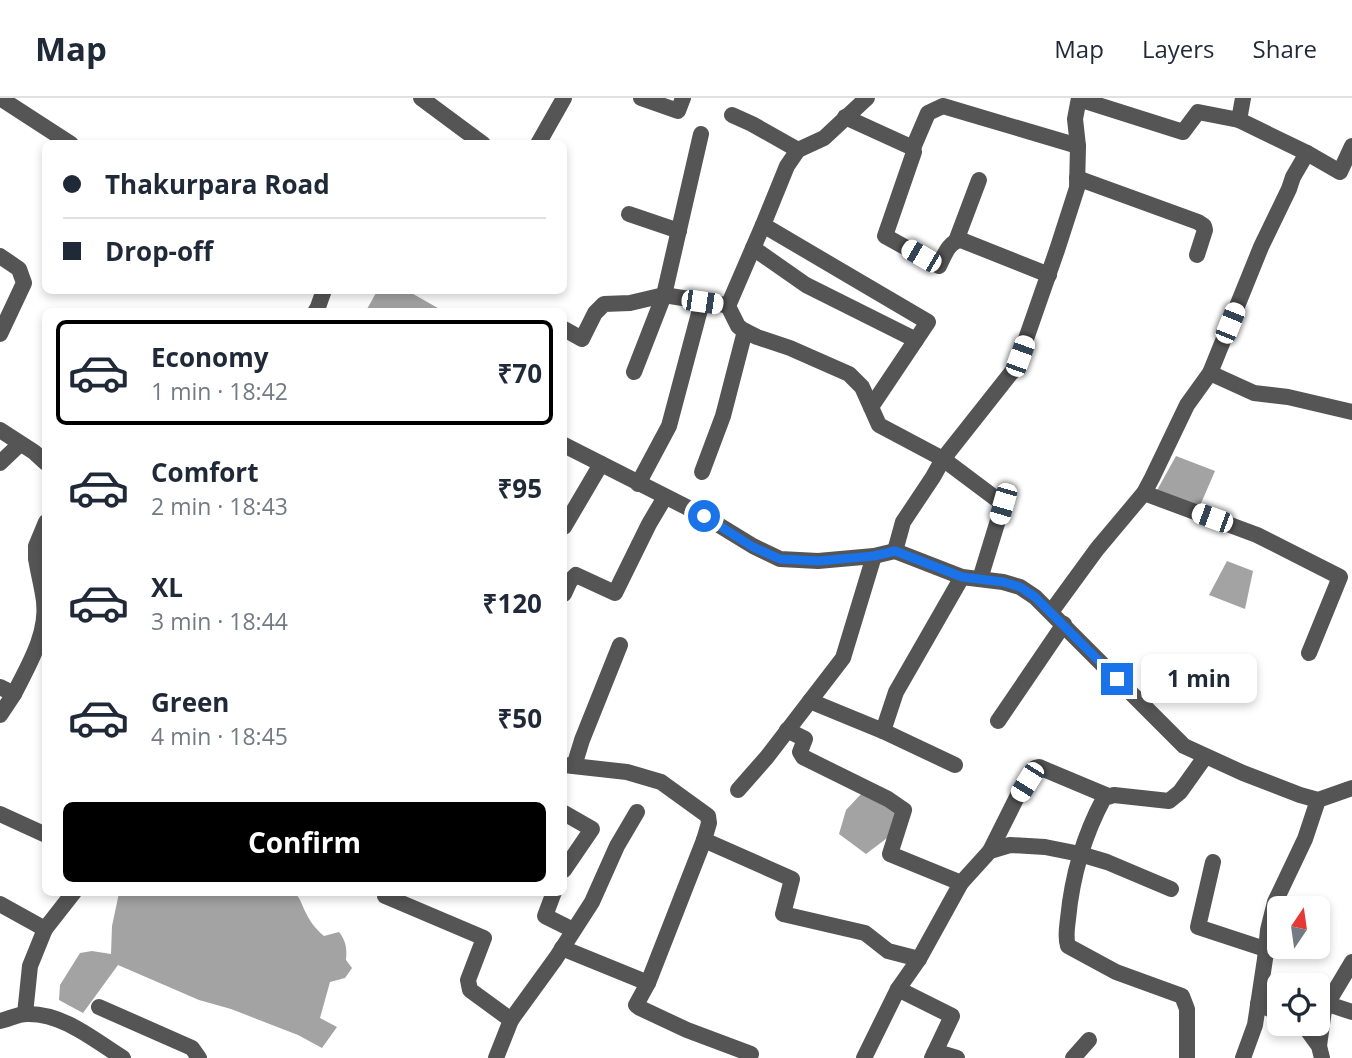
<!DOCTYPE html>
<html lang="en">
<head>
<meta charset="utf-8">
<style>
	:root { --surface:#fff; --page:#f6f6f7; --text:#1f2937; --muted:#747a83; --line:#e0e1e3; --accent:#000 }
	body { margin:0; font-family:"Open Sans",sans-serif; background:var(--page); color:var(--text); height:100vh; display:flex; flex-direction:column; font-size:26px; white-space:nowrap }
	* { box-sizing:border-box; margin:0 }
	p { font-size:23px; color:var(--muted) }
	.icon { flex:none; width:38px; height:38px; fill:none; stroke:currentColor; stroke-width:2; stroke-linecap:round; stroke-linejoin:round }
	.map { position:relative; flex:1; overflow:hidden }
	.sheet { position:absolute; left:42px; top:210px; width:525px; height:588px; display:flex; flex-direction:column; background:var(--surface); border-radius:10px; box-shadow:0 4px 10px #0003 }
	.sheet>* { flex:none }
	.top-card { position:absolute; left:42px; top:42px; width:525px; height:154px; border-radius:10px; box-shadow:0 4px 10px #0003; display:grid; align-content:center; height:154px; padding:0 21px; background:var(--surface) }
	.needle { width:46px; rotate:13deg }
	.controls { position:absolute; left:1267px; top:798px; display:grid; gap:14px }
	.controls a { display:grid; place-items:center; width:63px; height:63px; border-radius:10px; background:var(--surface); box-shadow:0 4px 10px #0003; font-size:35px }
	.end { position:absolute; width:32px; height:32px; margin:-16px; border:9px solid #1a73e8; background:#fff; box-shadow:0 0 0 4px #fff }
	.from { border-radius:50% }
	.bubble { position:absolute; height:49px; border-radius:10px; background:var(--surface); box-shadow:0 4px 10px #0003; font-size:23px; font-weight:700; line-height:49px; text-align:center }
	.car { position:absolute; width:21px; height:42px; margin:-21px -10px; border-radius:9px; box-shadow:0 0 5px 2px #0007; background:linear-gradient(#fff 24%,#345 0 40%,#fff 0 76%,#345 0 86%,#fff 0) }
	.top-card b { display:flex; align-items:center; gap:24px; height:66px; font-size:26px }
	.top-card b+b { border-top:2px solid var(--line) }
	.top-card i { width:18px; height:18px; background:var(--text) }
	ul { padding:12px 0 0; list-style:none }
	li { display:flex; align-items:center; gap:21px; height:105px; margin:0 14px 10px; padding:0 7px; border:4px solid transparent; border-radius:10px }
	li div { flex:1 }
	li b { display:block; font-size:26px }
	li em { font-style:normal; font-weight:700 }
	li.active { border-color:var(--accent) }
	li>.icon { width:63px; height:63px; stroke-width:1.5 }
	.cta { display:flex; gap:14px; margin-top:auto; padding:14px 21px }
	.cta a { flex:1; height:80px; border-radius:10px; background:var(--accent); color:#fff; font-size:28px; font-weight:700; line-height:80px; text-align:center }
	header { display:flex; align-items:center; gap:42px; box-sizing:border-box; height:98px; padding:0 35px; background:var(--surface); border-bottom:2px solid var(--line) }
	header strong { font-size:33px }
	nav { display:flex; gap:38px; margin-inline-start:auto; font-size:24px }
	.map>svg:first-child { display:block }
</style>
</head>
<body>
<header>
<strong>Map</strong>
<nav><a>Map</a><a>Layers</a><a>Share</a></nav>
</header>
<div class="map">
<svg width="1352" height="960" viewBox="0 0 1352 960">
	<rect width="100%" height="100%" fill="#fff"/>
	<g fill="#a3a3a3">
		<polygon points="377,193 408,193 443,213 366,213"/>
		<polygon points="1176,358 1215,373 1199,410 1156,394"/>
		<polygon points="1227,463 1253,473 1245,511 1209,497"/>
		<polygon points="863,694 896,711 895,734 866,756 839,736 846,712"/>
		<path d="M119,795H295C301,801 302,808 306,815C310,824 317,832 324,838L339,834C346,843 347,850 346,862L352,870L345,880L330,884L320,920L337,929L322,950L298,937L231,911L199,902L118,867L83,915L59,902L60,887L80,855L92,853L111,856L112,828Z"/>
	</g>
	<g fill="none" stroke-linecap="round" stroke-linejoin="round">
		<g stroke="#555" stroke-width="16">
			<polyline points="0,0 71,46"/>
			<polyline points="421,0 483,46"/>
			<polyline points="641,0 678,13 683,0"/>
			<polyline points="1243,0 1239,22 1307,55"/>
			<polyline points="1079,1 1183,34 1198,14 1239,22"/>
			<polyline points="732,17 752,26 798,52"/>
			<polyline points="845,19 913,50 928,15 943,8 1078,48"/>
			<polyline points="538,46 564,0"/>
			<path d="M913,50L914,54L885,138L939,168C944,158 949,143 961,142L1049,177"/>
			<polyline points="1077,80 1198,124 1204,128 1205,132 1197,157"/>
			<polyline points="629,116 679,133"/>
			<polyline points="763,127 928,224 871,309"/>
			<polyline points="956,143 979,82"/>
			<polyline points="753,150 806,187 916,242"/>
			<polyline points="0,158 19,171 24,185 0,236"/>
			<polyline points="728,208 763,127 787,68 798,52 824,40 867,0"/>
			<polyline points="315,214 318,209 324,192"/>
			<polyline points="564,231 582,241 595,215 604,206 630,205 664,197 720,206 728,208 738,228 743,232 757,239 790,250 849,276 862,289 879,327 943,361 1003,406 980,481"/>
			<polyline points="634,274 664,197 701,36"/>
			<polyline points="1210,275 1254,295 1288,299 1352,314"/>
			<polyline points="0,332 34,354 46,365"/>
			<polyline points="564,347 704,418 753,448 780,461 818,463 874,458 895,453"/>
			<polyline points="0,365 20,346"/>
			<polyline points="702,374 723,318 745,233"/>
			<polyline points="638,386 669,328 702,204"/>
			<polyline points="1144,395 1257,437 1340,479 1309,555"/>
			<polyline points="564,429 601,366"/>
			<polyline points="895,453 962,479 1003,484 1020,489 1035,499 1184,648 1243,675 1300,697 1318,702 1352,690"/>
			<polyline points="895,453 903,424 933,379 943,361 1015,270 1020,258 1057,152 1077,90 1078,48 1075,21 1079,0"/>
			<polyline points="44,466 36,460 36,448 46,424"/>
			<polyline points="564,496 570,483 576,477 615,495 649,426 665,399"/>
			<polyline points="1051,514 1097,451 1144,395 1152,380 1187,307 1210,275 1261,149 1289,91 1293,79 1307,55 1340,74 1352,48"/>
			<polyline points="0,589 14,596 0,617"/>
			<path d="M14,596C28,568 48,536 44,503C42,488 38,474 36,460"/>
			<polyline points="810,603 883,633 896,594 962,479"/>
			<polyline points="998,623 1064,526"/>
			<polyline points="787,632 805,641 800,654 803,659 888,701 904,712 890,756 961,785"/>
			<polyline points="883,633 955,667"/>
			<polyline points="564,667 627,674 661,684 708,718 709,725 704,742 792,781 783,816 865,835 888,853 919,861"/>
			<polyline points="574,668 582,642 620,547"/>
			<polyline points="738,692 767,659 843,560 874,458"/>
			<polyline points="564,715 592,731 564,772"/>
			<polyline points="0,716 46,737"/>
			<polyline points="990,753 1018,697 1035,670 1039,669 1108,698"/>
			<polyline points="1213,764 1198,829 1265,851"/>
			<polyline points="554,794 545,818 573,832"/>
			<polyline points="385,798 484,840 468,882 470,892 511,922 496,960"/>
			<polyline points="0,806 45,831"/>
			<polyline points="562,850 648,885 704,742"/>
			<polyline points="648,885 636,907 640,910 687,932 751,956"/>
			<polyline points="898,891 952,918 934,956"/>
			<polyline points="1258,906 1279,915"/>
			<polyline points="1327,906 1352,864"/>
			<polyline points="99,909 192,950 199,960"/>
			<polyline points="25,916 30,868 45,831 74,794"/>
			<polyline points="511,922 556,860 592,804 617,748 637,714"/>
			<path d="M0,923C9,921 18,916 27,916C63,915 94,942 123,960"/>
			<polyline points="1303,926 1319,948 1322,960"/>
			<polyline points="1319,948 1325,905 1352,914"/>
			<polyline points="864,960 898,891 919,861 961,785 990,753 1010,747 1045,749 1080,756 1107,764 1171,791"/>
			<polyline points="932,960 934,956 937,954 957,960"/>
			<polyline points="1073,960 1089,942"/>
			<path d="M1187,960V911L1182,898L1116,874L1068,848C1065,839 1067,830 1068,821C1072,779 1084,737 1104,700L1114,697L1169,703L1180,694L1205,659"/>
			<polyline points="1243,960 1255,927 1265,861 1268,832 1275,804 1305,741 1318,702"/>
		</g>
	</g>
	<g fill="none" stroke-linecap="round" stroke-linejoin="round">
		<polyline stroke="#1a73e8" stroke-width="9" points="704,418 753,449 780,461 818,463 874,458 895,453 962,479 1003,484 1020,489 1035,499 1117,581"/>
	</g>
</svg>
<div class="controls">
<a><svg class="needle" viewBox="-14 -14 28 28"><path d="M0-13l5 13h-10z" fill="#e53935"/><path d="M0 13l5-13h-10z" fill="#747a83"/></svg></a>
<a><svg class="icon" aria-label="locate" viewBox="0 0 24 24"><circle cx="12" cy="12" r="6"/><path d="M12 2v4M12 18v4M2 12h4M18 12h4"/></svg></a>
</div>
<i class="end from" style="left:704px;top:418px"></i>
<i class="end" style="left:1117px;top:581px"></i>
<div class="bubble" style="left:1141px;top:556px;width:116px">1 min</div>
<i class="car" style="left:921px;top:158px;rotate:300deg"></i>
<i class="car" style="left:702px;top:204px;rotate:98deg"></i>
<i class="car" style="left:1230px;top:225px;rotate:22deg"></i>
<i class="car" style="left:1020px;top:258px;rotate:20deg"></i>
<i class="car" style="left:1003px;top:406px;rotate:196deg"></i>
<i class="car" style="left:1212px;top:420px;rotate:290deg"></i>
<i class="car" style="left:1027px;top:684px;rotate:212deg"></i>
<div class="top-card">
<b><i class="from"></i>Thakurpara Road</b>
<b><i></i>Drop-off</b>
</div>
<section class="sheet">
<ul>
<li class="active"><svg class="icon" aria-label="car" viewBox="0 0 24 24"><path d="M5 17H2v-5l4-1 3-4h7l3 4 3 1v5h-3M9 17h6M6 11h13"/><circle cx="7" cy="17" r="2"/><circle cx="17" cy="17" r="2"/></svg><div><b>Economy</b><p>1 min · 18:42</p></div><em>₹70</em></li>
<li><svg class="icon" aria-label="car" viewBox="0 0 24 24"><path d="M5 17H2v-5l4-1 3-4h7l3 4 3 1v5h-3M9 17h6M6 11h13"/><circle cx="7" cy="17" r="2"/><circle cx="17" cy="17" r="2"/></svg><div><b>Comfort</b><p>2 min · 18:43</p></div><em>₹95</em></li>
<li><svg class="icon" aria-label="car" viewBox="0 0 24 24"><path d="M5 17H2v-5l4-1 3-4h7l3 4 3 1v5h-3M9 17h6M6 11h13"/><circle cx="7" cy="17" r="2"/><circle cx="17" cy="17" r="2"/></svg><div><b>XL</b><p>3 min · 18:44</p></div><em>₹120</em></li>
<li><svg class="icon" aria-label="car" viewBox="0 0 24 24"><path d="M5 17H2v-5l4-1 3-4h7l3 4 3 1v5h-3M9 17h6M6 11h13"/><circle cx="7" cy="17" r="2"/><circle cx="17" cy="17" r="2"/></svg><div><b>Green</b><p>4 min · 18:45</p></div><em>₹50</em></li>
</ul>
<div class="cta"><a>Confirm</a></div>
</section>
</div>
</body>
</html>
